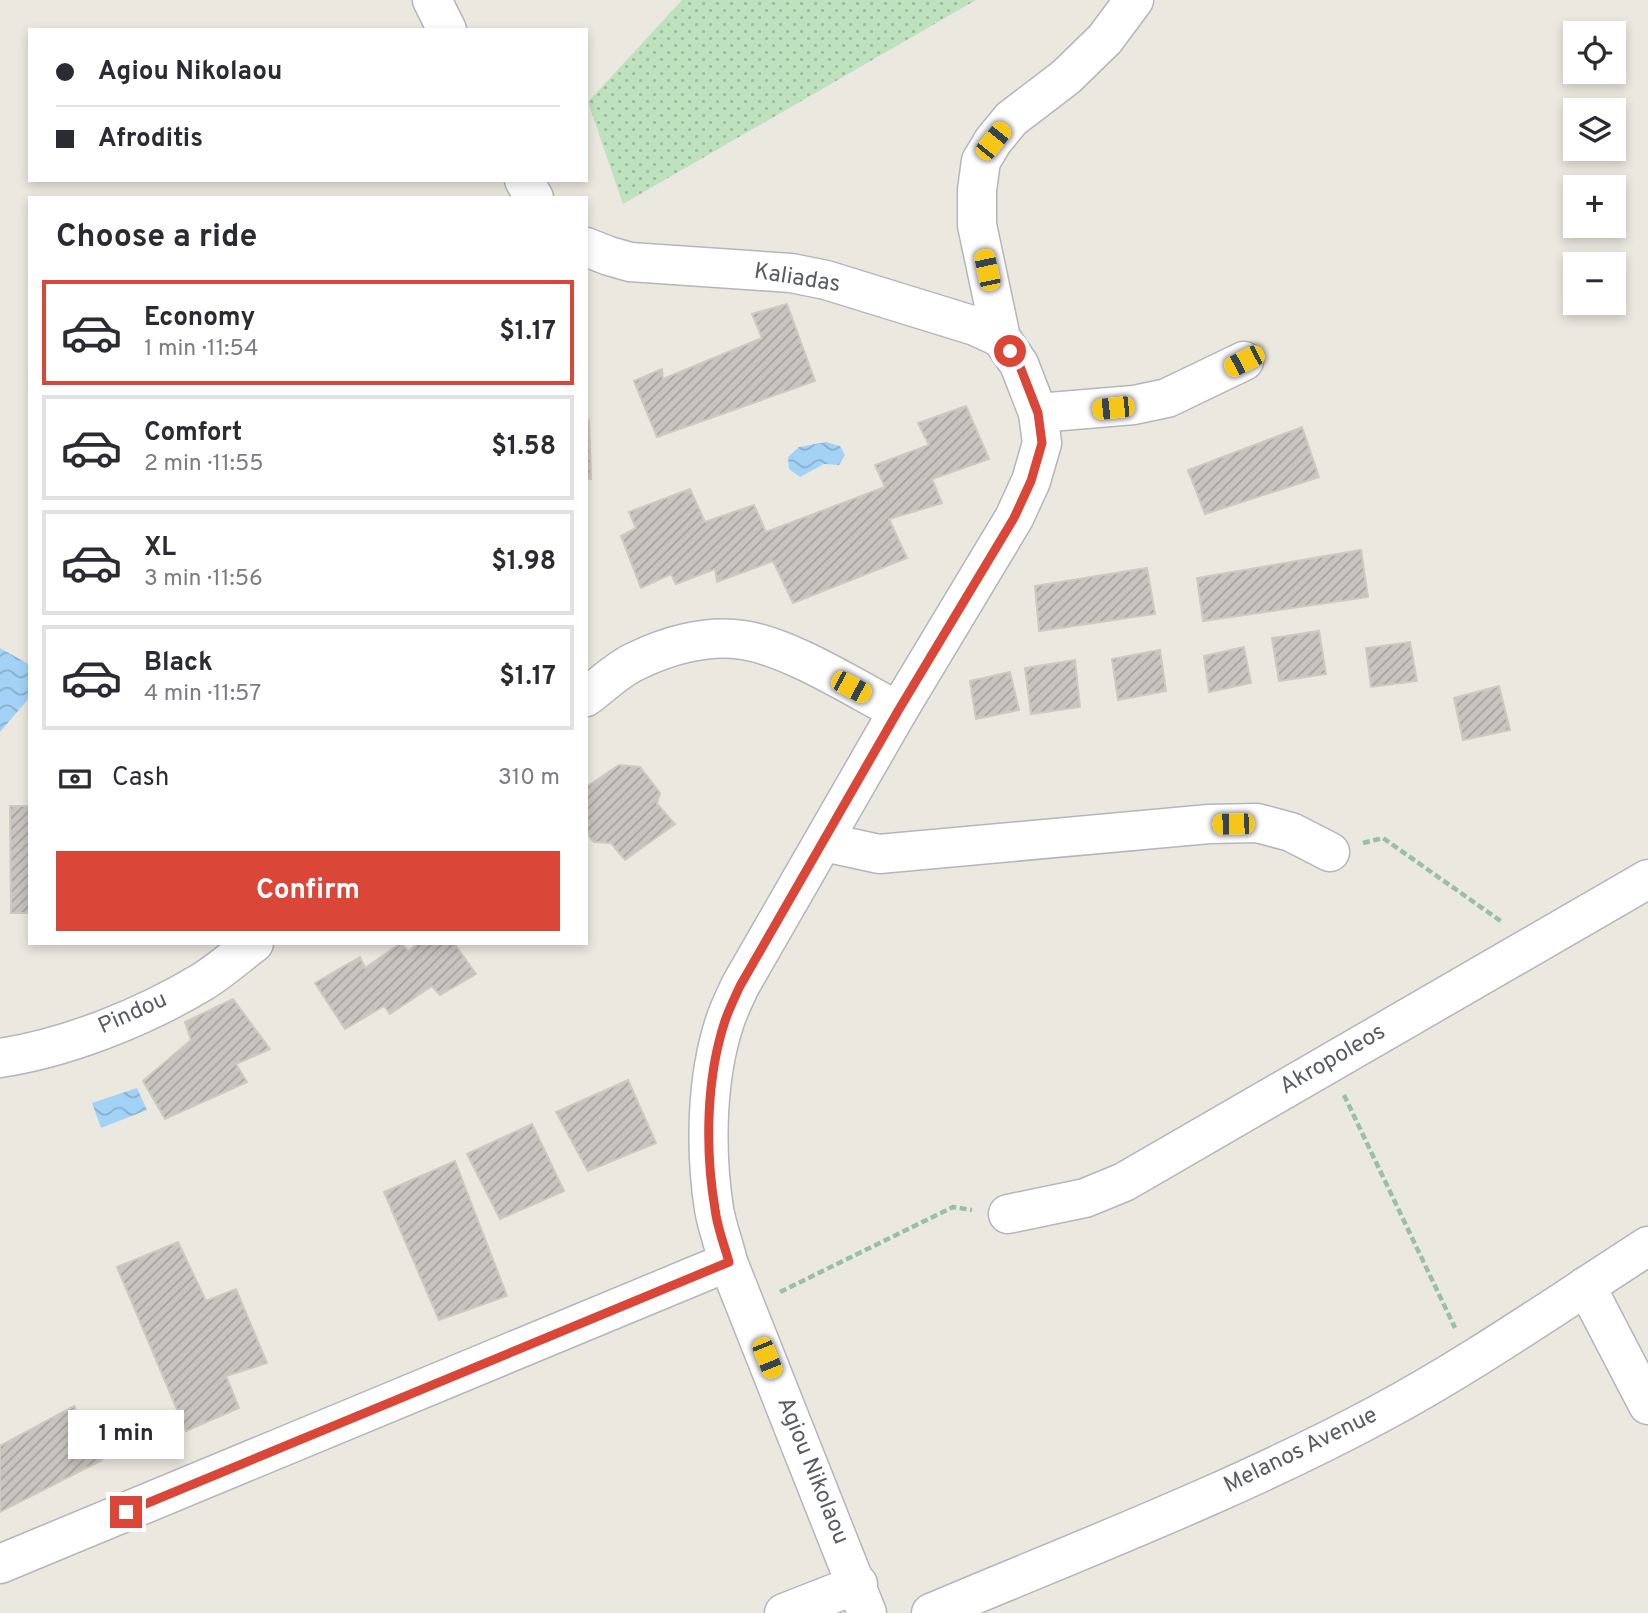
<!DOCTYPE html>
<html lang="en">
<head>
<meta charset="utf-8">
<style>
	:root { --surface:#fff; --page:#f7f7f7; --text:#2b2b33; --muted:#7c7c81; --line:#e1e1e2; --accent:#da4637 }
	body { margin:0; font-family:Overpass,sans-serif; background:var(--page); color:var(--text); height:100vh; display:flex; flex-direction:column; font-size:26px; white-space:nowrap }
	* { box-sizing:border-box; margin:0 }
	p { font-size:23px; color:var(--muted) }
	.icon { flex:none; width:38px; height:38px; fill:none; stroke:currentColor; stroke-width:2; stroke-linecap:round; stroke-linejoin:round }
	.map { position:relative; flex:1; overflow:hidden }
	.sheet { position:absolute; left:28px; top:196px; width:560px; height:749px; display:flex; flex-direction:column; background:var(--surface); border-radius:0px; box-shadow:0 4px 10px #0003 }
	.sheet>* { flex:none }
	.top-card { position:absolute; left:28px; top:28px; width:560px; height:154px; border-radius:0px; box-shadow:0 4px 10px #0003; display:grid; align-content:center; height:154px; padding:0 28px; background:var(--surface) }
	.fabs { position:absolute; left:1563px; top:21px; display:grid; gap:14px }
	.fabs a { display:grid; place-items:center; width:63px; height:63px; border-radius:0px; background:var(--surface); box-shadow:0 4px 10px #0003; font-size:35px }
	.end { position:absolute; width:32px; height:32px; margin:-16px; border:9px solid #da4637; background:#fff; box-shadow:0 0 0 4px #fff }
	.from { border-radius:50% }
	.bubble { position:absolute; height:49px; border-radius:0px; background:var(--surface); box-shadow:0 4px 10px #0003; font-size:23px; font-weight:700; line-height:49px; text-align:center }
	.car { position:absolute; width:21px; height:42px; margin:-21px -10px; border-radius:9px; box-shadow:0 0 5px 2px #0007; background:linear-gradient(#f5c518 24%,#345 0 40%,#f5c518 0 76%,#345 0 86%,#f5c518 0) }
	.top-card b { display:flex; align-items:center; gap:24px; height:66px; font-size:26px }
	.top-card b+b { border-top:2px solid var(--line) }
	.top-card i { width:18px; height:18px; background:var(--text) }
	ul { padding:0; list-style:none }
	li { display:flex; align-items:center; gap:21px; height:105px; margin:0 14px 10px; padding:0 14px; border:4px solid var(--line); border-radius:0px }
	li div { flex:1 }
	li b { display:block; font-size:26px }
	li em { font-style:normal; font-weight:700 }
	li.on { border-color:var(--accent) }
	li>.icon { width:63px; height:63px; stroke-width:1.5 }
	h2 { padding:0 28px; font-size:32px; line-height:84px }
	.pay { display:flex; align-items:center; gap:18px; height:77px; padding:0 28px; font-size:26px }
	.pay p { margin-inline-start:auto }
	.primary-button { display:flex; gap:14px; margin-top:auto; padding:14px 28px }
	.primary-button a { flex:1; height:80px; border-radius:0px; background:var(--accent); color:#fff; font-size:28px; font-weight:700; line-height:80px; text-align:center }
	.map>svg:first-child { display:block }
</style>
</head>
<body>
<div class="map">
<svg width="1648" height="1613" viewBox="0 0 1648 1613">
	<defs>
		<pattern id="grass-dots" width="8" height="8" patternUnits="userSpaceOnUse" patternTransform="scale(1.75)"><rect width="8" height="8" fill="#bee1be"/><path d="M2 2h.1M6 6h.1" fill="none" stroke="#9dba9e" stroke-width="1.8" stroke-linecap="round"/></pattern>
		<pattern id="water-waves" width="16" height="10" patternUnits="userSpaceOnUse" patternTransform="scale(1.75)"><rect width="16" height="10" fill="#a3d2f7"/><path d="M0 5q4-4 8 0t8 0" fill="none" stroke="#88aecb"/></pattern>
		<pattern id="building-hatch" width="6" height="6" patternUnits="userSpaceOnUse" patternTransform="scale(1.75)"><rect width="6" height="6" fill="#c8c5c0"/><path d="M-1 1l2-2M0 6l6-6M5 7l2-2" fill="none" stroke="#a5a39f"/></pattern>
	</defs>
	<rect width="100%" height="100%" fill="#ebe8e0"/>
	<polygon fill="url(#grass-dots)" points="682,0 976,0 623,204 588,102"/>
	<g fill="url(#water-waves)">
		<polygon points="826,442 840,446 845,455 839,465 824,464 800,477 789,469 788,457 799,447"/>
		<polygon points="0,648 30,665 30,697 0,732"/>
		<polygon points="137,1088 147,1110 101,1128 92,1103"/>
	</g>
	<g fill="url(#building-hatch)" stroke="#cfcabf" stroke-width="2">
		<polygon points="787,304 815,381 657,437 634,381 662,369 663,379 762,338 752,314"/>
		<polygon points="966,406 989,459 932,479 942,503 889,519 907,558 793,603 773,561 717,582 715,569 676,584 671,574 641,588 621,536 636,528 629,512 690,489 705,522 754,505 766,532 885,487 875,465 929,445 918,423"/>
		<polygon points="586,420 589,420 591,479 586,479"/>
		<polygon points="1302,427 1319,477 1205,514 1188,470"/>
		<polygon points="1361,550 1368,597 1203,621 1197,578"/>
		<polygon points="1147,568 1155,614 1039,631 1035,586"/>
		<polygon points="1319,631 1326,674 1279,681 1272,638"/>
		<polygon points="1410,642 1417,681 1371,687 1366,648"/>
		<polygon points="1244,647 1251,683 1209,692 1204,656"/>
		<polygon points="1160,650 1166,691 1118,700 1112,659"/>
		<polygon points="1075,660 1080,707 1031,714 1025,668"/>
		<polygon points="1010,672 1019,710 976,719 970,681"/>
		<polygon points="1499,686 1510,730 1463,740 1454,698"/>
		<polygon points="619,765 640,767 660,793 657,804 675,824 625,860 611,843 594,842 586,833 586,787"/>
		<polygon points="10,806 30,806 30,913 11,913"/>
		<polygon points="401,943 408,951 420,943 454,943 476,974 440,995 432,986 390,1014 384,1006 345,1029 315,983 360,957 365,968"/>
		<polygon points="233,999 270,1049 236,1064 247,1082 165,1119 143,1081 191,1040 185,1022"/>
		<polygon points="628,1080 656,1143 588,1171 556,1112"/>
		<polygon points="532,1124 564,1191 500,1219 467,1154"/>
		<polygon points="455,1161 507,1296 439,1320 384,1192"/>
		<polygon points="178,1242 206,1301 236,1289 267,1363 226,1376 239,1408 186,1431 117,1267"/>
		<polygon points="74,1406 102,1460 0,1512 0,1446"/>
	</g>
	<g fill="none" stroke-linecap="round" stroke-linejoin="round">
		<g stroke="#b3b6ba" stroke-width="41">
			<g id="minor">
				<polyline points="432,0 447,30"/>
				<polyline points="524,180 534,198"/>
				<polyline points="586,247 609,256 630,262 791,273 826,280 975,326 1001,338"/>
				<polyline points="1038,413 1134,405 1167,398 1244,361"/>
				<path d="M586,697C601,686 617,670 634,662C666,646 707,634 743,640C790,647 854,688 898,711"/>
				<polyline points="824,842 879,854 1209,824 1257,823 1291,832 1330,852"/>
				<path d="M0,1058C67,1048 144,1017 202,982C220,971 237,956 254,943"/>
				<polyline points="1008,1214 1085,1198 1124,1182 1648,879"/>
				<polyline points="1586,1286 1648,1405"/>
				<polyline points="0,1564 728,1262"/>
				<polyline points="784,1613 858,1584"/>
				<path d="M867,1613L728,1262C724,1244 717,1227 714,1209C705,1150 706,1078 725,1021C729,1009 735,997 740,986L898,711L1014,518L1031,481L1042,443L1038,413L1019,364L1001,338L977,225V190L981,161L993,141L1011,119L1066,77L1105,39L1134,0"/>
				<path d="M931,1613C1080,1550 1235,1491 1377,1415C1471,1365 1559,1303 1648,1246"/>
			</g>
		</g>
		<g stroke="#98c1a4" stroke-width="4.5" stroke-dasharray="7 3.5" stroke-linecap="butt">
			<polyline points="1363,843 1383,838 1502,922"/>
			<polyline points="1344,1095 1455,1328"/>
			<polyline points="780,1292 953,1207 972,1210"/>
		</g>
		<use href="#minor" stroke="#fff" stroke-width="38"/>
	</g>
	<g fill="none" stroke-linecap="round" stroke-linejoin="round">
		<path stroke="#da4637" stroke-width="9" d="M126,1512L729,1262C724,1244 717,1227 715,1209C705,1150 706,1078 725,1021C729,1009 735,997 740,986L898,711L1014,518L1031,481L1042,443L1038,413L1019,364L1010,351"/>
	</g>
	<g text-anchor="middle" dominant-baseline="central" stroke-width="5" stroke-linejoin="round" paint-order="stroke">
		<g font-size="23" fill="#595c60" stroke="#fff">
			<text transform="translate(797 279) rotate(9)">Kaliadas</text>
			<text transform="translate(133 1014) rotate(-24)">Pindou</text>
			<text transform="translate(1333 1060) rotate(-30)">Akropoleos</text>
			<text transform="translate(1301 1451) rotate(-26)">Melanos Avenue</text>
			<text transform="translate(812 1471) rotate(68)">Agiou Nikolaou</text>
		</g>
	</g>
</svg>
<div class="fabs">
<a><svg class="icon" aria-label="locate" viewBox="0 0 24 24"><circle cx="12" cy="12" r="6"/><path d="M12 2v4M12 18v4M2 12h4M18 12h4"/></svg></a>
<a><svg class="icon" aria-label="layers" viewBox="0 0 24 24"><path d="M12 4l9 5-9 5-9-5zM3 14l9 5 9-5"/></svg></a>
<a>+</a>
<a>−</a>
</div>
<i class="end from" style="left:1010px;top:351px"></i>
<i class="end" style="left:126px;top:1512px"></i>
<div class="bubble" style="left:68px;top:1410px;width:116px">1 min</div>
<i class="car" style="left:993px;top:141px;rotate:39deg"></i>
<i class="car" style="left:987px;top:270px;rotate:348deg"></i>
<i class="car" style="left:1244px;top:361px;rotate:243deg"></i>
<i class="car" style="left:1113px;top:408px;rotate:264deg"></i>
<i class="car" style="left:851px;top:687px;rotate:118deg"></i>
<i class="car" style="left:1233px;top:824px;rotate:269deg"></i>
<i class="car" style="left:767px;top:1358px;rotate:158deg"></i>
<div class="top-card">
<b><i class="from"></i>Agiou Nikolaou</b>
<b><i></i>Afroditis</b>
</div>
<section class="sheet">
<h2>Choose a ride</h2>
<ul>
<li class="on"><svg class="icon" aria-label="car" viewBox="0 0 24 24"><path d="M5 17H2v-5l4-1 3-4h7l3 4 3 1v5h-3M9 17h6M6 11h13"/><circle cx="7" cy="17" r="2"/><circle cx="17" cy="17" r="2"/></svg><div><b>Economy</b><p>1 min · 11:54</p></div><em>$1.17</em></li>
<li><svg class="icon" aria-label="car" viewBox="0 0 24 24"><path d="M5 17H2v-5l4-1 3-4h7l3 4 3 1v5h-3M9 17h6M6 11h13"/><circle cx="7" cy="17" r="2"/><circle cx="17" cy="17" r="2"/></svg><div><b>Comfort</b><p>2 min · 11:55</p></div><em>$1.58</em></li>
<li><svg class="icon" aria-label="car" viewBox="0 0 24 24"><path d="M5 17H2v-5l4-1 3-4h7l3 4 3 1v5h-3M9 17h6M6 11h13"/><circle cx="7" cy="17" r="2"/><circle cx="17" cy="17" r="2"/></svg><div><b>XL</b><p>3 min · 11:56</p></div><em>$1.98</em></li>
<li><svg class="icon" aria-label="car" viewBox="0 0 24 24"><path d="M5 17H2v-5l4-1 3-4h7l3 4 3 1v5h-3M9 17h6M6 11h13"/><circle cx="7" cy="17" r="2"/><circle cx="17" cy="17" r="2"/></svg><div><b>Black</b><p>4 min · 11:57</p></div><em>$1.17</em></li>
</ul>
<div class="pay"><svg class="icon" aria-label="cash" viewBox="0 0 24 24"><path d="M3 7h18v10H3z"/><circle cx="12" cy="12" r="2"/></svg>Cash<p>310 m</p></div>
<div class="primary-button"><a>Confirm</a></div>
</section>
</div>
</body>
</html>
